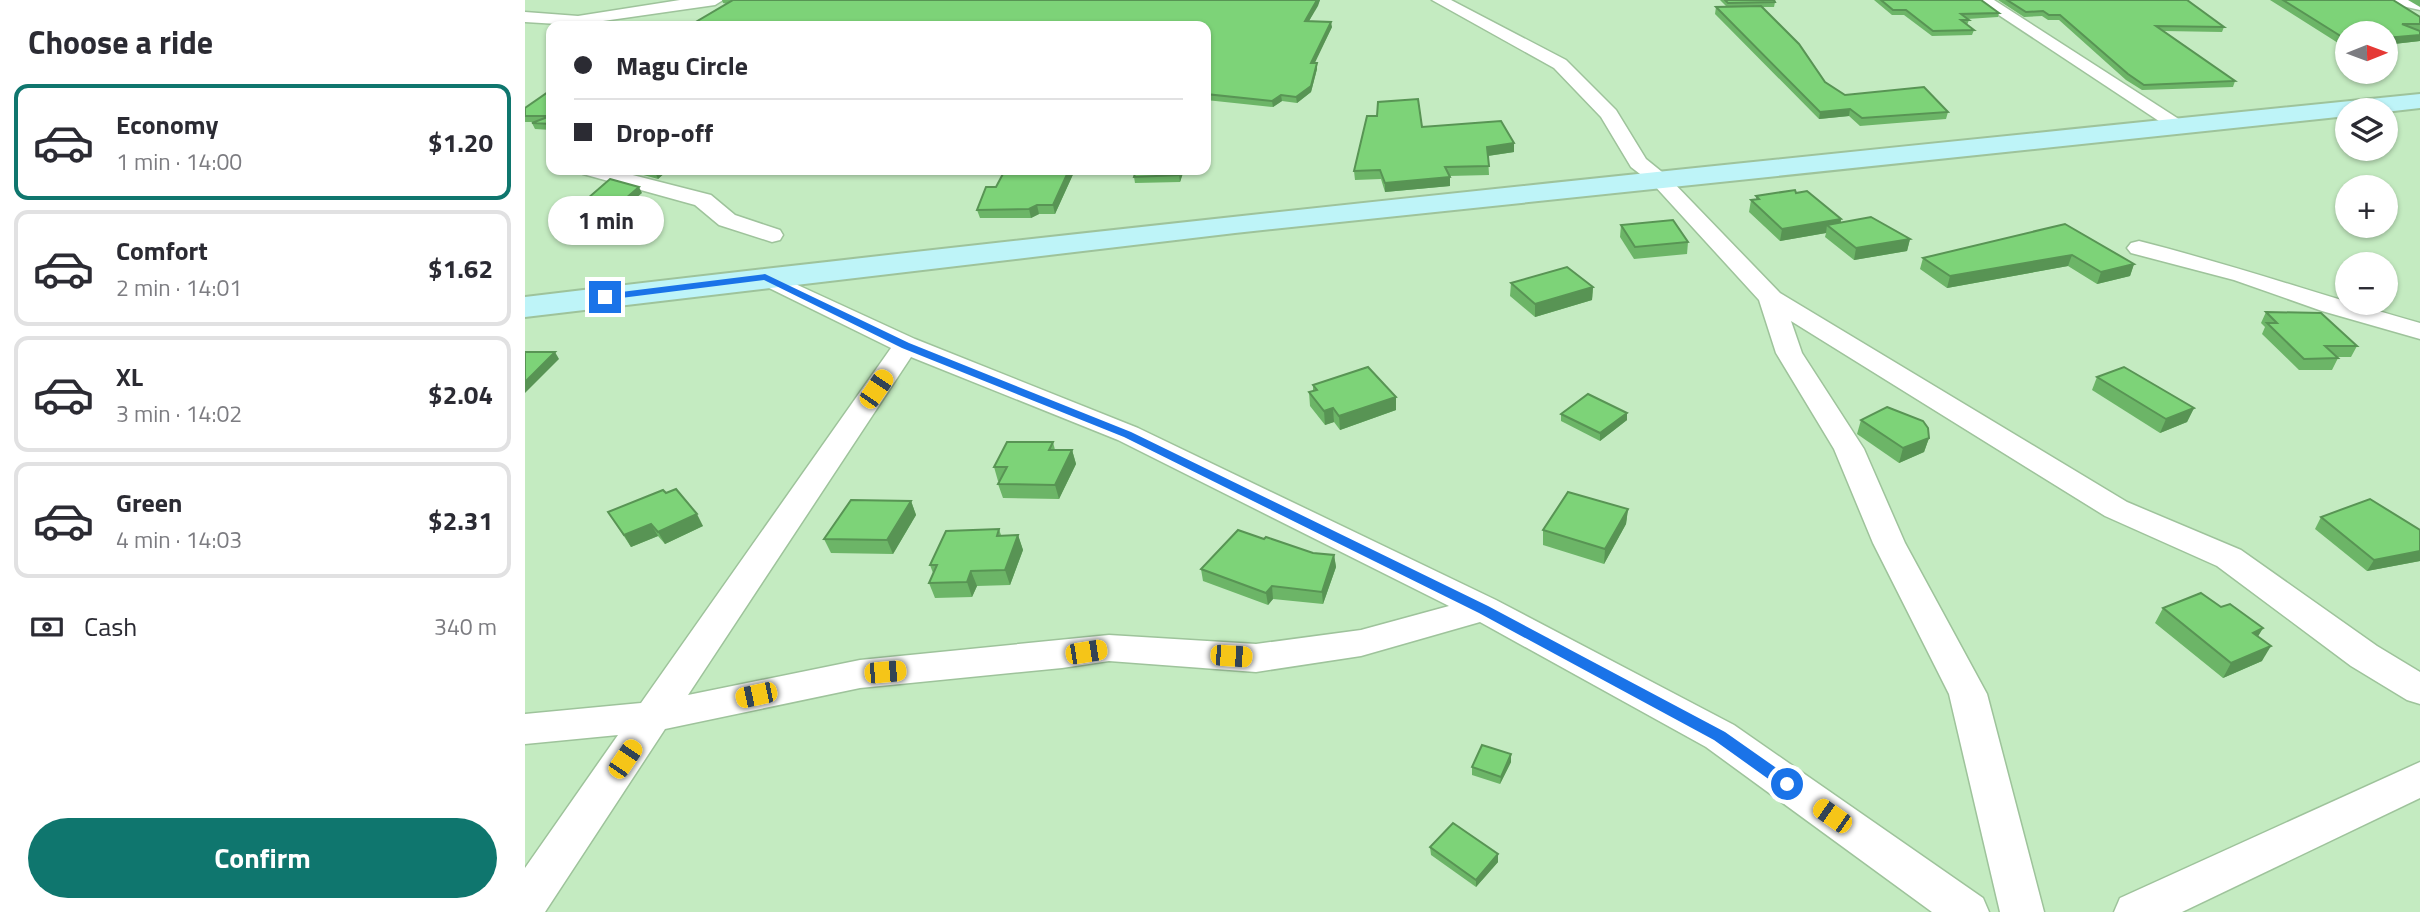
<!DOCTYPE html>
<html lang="en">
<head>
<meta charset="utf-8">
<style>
	:root { --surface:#fff; --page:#f7f7f7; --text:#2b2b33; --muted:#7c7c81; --line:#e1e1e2; --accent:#0f766e }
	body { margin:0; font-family:"Titillium Web",sans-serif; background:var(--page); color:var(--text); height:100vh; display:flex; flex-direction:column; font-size:26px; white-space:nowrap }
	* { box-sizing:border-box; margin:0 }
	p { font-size:23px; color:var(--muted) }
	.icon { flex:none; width:38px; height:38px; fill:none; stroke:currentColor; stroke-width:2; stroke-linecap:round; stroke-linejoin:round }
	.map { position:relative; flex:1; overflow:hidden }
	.sheet { display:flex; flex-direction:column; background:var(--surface); width:525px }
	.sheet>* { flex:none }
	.banner { position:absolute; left:21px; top:21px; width:665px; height:154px; border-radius:14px; box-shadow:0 2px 5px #0004; display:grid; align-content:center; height:154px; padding:0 28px; background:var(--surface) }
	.needle { width:46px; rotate:89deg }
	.buttons { position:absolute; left:1810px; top:21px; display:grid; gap:14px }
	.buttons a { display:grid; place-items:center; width:63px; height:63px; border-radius:50%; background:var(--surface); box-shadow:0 2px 5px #0004; font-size:35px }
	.end { position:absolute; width:32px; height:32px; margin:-16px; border:9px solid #1a73e8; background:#fff; box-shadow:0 0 0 4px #fff }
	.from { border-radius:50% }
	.bubble { position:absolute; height:49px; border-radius:24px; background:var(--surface); box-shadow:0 2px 5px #0004; font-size:23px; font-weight:700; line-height:49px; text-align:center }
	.car { position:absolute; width:21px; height:42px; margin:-21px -10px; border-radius:9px; box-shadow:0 0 5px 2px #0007; background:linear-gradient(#f5c518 24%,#345 0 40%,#f5c518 0 76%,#345 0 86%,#f5c518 0) }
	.banner b { display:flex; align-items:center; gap:24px; height:66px; font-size:26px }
	.banner b+b { border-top:2px solid var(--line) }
	.banner i { width:18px; height:18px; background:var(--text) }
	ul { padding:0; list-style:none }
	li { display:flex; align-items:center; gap:21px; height:116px; margin:0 14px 10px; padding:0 14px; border:4px solid var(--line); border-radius:14px }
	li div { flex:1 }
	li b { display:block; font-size:26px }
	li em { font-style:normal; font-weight:700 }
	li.current { border-color:var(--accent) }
	li>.icon { width:63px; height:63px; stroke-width:1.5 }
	h2 { padding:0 28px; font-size:32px; line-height:84px }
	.pay { display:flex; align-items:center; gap:18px; height:77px; padding:0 28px; font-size:26px }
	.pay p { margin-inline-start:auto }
	.button { display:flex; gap:14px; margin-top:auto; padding:14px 28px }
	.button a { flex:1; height:80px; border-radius:42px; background:var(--accent); color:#fff; font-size:28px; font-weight:700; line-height:80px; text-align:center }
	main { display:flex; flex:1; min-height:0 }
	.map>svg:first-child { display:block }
</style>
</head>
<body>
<main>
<section class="sheet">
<h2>Choose a ride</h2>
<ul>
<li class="current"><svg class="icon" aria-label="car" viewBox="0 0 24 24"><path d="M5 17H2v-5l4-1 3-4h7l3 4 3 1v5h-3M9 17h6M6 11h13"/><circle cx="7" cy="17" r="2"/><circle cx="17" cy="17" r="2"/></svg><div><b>Economy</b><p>1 min · 14:00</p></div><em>$1.20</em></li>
<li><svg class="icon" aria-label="car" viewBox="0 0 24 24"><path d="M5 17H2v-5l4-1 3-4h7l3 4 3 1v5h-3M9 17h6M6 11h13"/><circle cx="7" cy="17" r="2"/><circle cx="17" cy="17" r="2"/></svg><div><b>Comfort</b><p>2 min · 14:01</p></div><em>$1.62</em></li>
<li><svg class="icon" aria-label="car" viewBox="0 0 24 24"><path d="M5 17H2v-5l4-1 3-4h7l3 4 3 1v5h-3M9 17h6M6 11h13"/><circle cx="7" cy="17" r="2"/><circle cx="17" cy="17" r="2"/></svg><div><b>XL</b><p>3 min · 14:02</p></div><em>$2.04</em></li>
<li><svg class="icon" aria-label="car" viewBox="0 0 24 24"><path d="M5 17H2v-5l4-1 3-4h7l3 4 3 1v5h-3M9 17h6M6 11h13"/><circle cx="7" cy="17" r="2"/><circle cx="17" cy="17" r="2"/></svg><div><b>Green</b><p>4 min · 14:03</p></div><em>$2.31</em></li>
</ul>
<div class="pay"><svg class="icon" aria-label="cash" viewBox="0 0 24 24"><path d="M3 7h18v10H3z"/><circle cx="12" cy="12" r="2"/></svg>Cash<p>340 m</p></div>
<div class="button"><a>Confirm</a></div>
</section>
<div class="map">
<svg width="1895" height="912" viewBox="0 0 1895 912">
	<rect width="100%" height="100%" fill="#c4ebc1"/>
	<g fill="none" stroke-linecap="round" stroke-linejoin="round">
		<g stroke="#9ec39b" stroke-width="3">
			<g id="street">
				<polygon points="155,0 198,0 190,5 64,23 66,26 0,22 0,12 53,16"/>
				<polygon points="907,0 926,0 1041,60 1091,110 1121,159 1142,176 1255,293 1602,502 1716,550 1852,646 1895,672 1895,704 1882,700 1826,666 1692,566 1580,516 1266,321 1277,353 1339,449 1380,543 1462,694 1519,912 1475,912 1424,694 1348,543 1309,449 1251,353 1234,300 1128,184 1106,167 1076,117 1029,68"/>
				<polygon points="1451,0 1469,0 1663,125 1653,131 1646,129"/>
				<polygon points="1861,0 1895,0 1895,10 1864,3"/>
				<polygon points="55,170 88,170 186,195 210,215 255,230 258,235 255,240 247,242 194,225 170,205 58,174"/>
				<path d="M1614,241C1709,265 1801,297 1895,323V339L1797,311L1709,280L1606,253L1602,248L1606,243Z"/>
				<path d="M240,270L390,339L613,428L971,600L1209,725L1458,898L1464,912H1407L1181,747L955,622L836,656L731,672L584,661L537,668L335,688L140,729L20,912H0V868L93,735L0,744V714L116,703L366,348L232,282L228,277L232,272ZM386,357L593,440L924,606L836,630L731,644L584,635L335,660L163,695Z"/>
				<polygon points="1895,762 1895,798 1657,912 1589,912 1595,898"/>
			</g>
		</g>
		<g stroke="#9ec39b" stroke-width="4">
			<path id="secondary" d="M1895,94V108L1860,112L1822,110V116L710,233L0,317V297C631,222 1263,158 1895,94Z"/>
		</g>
		<use href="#street" fill="#fff" fill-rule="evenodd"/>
		<use href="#secondary" fill="#bef4f8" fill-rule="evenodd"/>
	</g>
	<g fill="#6cb567">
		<polygon points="197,0 795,0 784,21 807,27 789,63 792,69 786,92 772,103 757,101 748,107 681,100 681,101 681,26 202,4 198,3"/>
		<polygon points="1195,0 1249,0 1250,2 1249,7 1238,7 1300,82 1320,95 1423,112 1421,119 1335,126 1324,116 1294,119 1190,14 1191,7 1202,7"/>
		<polygon points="1349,0 1456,0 1474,13 1473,17 1442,19 1444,20 1442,25 1449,30 1447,35 1407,36 1379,15 1367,15"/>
		<polygon points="1473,0 1662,0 1699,27 1697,32 1639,31 1710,81 1708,87 1617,90 1601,80 1534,20 1523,20 1517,16 1499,17"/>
		<polygon points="1745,0 1868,0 1895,17 1895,31 1893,31 1895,31 1895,41 1860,45 1860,33 1822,33 1822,48 1821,48"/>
		<polygon points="1883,0 1895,0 1895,7"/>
		<polygon points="26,90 26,130 10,129 7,123 9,122 0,122 0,108"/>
		<polygon points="897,127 989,152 963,156 964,175 924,176 925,186 860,192 856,179 830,180 829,171"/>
		<polygon points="104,170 143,170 133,179 104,171"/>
		<polygon points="480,170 550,170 530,214 514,214 506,218 455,218 452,210 471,187"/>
		<polygon points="659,170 655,182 610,183 609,177"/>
		<polygon points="1271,193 1316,219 1316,223 1385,239 1382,251 1329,260 1300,237 1301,233 1255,241 1224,212 1226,200 1231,199 1231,196"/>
		<polygon points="1540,224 1609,264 1605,276 1572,284 1543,266 1422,288 1395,269 1398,258"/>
		<polygon points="1096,225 1163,242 1162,254 1109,259 1095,237"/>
		<polygon points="986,283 1068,287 1067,300 1010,317 985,296"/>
		<polygon points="1741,312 1832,346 1826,357 1812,357 1813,358 1807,370 1774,370 1737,334 1740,327 1736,323"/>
		<polygon points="1572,377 1669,408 1662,422 1635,433 1567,390"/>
		<polygon points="788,385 871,397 871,410 815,430 809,422 800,425 785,406 784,392 788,391"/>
		<polygon points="1036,414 1102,420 1075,441 1036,421"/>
		<polygon points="1336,420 1404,438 1399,452 1374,463 1332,434"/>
		<polygon points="528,442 530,450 547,450 551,464 534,499 478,498 473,484 475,481 473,481 469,467"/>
		<polygon points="141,493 178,526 140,544 133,536 106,547 83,512"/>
		<polygon points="386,501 391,515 368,554 306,553 299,539"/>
		<polygon points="1103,509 1101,524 1079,564 1018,545 1018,530"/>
		<polygon points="1796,517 1895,530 1895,561 1842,571 1790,529"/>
		<polygon points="474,529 476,535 493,535 498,550 485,585 452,586 447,597 410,598 404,583 408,573 405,565"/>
		<polygon points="739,539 788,553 809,555 811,567 798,604 748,599 743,605 678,581 676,569"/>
		<polygon points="1696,607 1738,628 1733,636 1737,661 1698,678 1630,623 1638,608"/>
		<polygon points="986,762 975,784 947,775 947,767"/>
		<polygon points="905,847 973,854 973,862 951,887 906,855"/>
	</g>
	<g fill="#589454">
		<polygon points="792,0 795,0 793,6 781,26 780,21"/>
		<polygon points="806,22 807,27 787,69 786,63"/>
		<polygon points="1895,35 1895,41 1860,45 1860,38"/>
		<polygon points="792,63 792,69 786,92 772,103 771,97"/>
		<polygon points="756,95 757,101 748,107 747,101"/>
		<polygon points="1325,109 1324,116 1294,119 1295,112"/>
		<polygon points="989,143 989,152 962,156 962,147"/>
		<polygon points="132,170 143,170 133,179 130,172"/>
		<polygon points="544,170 550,170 530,214 528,205"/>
		<polygon points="655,170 659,170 655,182 654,175"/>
		<polygon points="925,177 925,186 860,192 860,183"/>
		<polygon points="114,187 117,193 103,205 58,211 55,205"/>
		<polygon points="512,205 514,214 506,218 504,209"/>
		<polygon points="1316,219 1314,231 1302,225 1301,233 1255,241 1257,229"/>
		<polygon points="1385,239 1382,251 1329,260 1331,248"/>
		<polygon points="1547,255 1543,266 1422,288 1425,276"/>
		<polygon points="1609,264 1605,276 1572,284 1576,272"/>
		<polygon points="1068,287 1067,300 1010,317 1010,304"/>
		<polygon points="30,352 34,359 0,393 0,382"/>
		<polygon points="871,397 871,410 815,430 814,416"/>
		<polygon points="808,408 809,422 800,425 799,411"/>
		<polygon points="1669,408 1662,422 1635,433 1641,419"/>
		<polygon points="1102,413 1102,420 1075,441 1075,433"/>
		<polygon points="1404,438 1399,452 1374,463 1378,448"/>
		<polygon points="547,450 551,464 534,499 530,485"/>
		<polygon points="386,501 391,515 368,554 362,540"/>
		<polygon points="1103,509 1101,524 1079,564 1080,549"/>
		<polygon points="172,514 178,526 140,544 133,532"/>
		<polygon points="126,524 133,536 106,547 99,535"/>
		<polygon points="493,535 498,550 485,585 480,570"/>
		<polygon points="1895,551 1895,561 1842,571 1849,560"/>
		<polygon points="809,555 811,567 798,604 797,592"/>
		<polygon points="446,571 452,586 447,597 442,582"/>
		<polygon points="747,586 748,599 743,605 741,593"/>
		<polygon points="1738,628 1729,643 1728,633"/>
		<polygon points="1746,646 1737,661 1698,678 1706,663"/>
		<polygon points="986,754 986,762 975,784 976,777"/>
		<polygon points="973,854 973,862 951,887 951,880"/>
	</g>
	<g fill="#7dd378" stroke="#589454" stroke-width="2">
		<polygon points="207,0 792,0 780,21 806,22 786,63 792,63 786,86 771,97 756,95 747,101 681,94 681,26 164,26 208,0"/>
		<polygon points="1200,0 1249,0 1250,2 1203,3"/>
		<polygon points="1356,0 1456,0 1474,13 1436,14 1444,20 1436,20 1449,30 1408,31 1381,10 1368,10"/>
		<polygon points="1482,0 1662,0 1699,27 1631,26 1710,81 1619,85 1603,74 1535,15 1524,15 1518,11 1501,12"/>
		<polygon points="1758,0 1868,0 1895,17 1895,24 1877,24 1895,31 1895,35 1860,38 1860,33 1822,33 1822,40"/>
		<polygon points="1236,6 1274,44 1300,82 1320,95 1399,87 1423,112 1337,118 1325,109 1295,112 1191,7"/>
		<polygon points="26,90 26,124 7,123 25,116 0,116 0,108"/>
		<polygon points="893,99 897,127 976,121 989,143 962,147 964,166 920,167 925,177 860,183 855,170 829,171 842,116 852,116 853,102"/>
		<polygon points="480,170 544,170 528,205 512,205 504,209 452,210 461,187 471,187"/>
		<polygon points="611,170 655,170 654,175 609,177"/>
		<polygon points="85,179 114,187 100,199 55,205"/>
		<polygon points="1270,190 1271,193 1282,191 1316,219 1257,229 1226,200 1234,199 1231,196"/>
		<polygon points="1346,217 1385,239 1331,248 1302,225"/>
		<polygon points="1148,220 1163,242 1110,247 1096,225"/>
		<polygon points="1540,224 1609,264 1576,272 1547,255 1425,276 1398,258"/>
		<polygon points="1042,267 1068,287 1010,304 986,283"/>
		<polygon points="1741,312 1796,313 1832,346 1800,346 1813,358 1779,359 1742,323 1752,323"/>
		<polygon points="0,352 30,352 0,382"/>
		<polygon points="843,367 871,397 814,416 808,408 799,411 784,392 792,390 788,385"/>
		<polygon points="1599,367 1669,408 1641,419 1572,377"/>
		<polygon points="1063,394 1102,413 1075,433 1036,414"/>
		<polygon points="1362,407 1398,421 1403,428 1404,438 1378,448 1336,420"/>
		<polygon points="482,442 528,442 524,450 547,450 530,485 473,484 482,467 469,467"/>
		<polygon points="151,489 172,514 133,532 126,524 99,535 83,512 138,490 141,493"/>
		<polygon points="1043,492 1103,509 1080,549 1018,530"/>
		<polygon points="1845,499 1895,530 1895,551 1849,560 1796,517"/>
		<polygon points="326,500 386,501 362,540 299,539"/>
		<polygon points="474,529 472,536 493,535 480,570 446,571 442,582 404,583 412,565 405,565 421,531"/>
		<polygon points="713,530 739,539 741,537 788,553 809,555 797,592 747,586 741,593 676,569"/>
		<polygon points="1676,593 1696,607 1705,604 1738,628 1728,633 1746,646 1706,663 1638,608"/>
		<polygon points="957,745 986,754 976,777 947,767"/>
		<polygon points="928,823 973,854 951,880 905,847"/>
	</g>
	<polygon fill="#1a73e8" points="240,274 384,343 606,432 963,606 1200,732 1267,779 1270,784 1267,788 1256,788 1189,740 954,613 599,437 377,348 239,280 80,300 75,297 80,294"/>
</svg>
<div class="buttons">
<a><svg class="needle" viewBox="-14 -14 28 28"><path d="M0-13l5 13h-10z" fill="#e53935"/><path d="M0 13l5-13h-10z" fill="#7c7c81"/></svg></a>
<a><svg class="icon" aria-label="layers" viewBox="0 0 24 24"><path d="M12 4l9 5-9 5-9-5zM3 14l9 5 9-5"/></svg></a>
<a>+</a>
<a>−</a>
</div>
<i class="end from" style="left:1262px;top:784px"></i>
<i class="end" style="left:80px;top:297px"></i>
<div class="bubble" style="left:23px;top:196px;width:116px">1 min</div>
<i class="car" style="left:351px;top:389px;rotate:34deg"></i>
<i class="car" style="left:561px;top:652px;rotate:81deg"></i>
<i class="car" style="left:706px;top:656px;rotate:94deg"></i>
<i class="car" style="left:360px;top:672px;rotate:85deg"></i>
<i class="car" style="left:231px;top:695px;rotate:258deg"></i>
<i class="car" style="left:100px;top:759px;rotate:34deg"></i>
<i class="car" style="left:1307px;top:816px;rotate:305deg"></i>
<div class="banner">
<b><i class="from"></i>Magu Circle</b>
<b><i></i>Drop-off</b>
</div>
</div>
</main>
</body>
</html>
